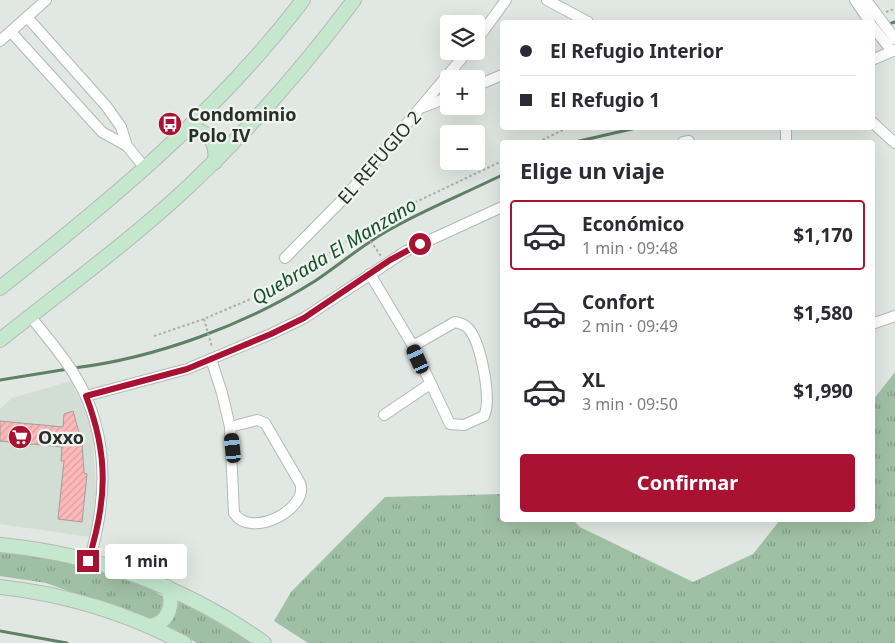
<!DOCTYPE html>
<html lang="es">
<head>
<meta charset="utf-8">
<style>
	:root { --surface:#fff; --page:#f2f2f3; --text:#2b2b33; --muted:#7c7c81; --line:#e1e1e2; --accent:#a91232 }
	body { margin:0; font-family:"Noto Sans",sans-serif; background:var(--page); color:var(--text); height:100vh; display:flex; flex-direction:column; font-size:19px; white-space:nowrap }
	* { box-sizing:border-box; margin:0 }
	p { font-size:16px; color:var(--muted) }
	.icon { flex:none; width:28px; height:28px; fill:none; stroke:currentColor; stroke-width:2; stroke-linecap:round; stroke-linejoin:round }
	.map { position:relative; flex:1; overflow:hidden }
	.drawer { position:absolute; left:500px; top:140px; width:375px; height:382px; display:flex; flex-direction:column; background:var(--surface); border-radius:5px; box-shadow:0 5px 20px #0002 }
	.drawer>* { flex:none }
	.banner { position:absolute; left:500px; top:20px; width:375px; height:110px; border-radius:5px; box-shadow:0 5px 20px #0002; display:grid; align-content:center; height:110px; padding:0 20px; background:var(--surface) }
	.fabs { position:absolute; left:440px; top:15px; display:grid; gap:10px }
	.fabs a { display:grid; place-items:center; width:45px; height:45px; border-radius:5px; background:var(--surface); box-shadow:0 5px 20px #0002; font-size:25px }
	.end { position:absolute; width:22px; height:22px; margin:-11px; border:6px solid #a91232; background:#fff; box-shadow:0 0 0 2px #fff }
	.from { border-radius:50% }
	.bubble { position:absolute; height:35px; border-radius:5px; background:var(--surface); box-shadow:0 5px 20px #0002; font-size:16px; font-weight:700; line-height:35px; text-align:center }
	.car { position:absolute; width:15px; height:30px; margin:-15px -8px; border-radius:6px; box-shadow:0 0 4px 1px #0007; background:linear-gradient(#222 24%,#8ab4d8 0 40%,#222 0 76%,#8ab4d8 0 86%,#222 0) }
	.banner b { display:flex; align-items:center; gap:18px; height:48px; font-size:19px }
	.banner b+b { border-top:1px solid var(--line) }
	.banner i { width:12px; height:12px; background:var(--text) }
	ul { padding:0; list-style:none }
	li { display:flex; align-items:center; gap:15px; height:70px; margin:0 10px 8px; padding:0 10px; border:2px solid transparent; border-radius:5px }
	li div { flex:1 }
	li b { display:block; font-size:19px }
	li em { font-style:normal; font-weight:700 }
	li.selected { border-color:var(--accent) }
	li>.icon { width:45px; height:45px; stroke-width:1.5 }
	h2 { padding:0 20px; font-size:22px; line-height:60px }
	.button { display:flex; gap:10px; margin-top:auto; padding:10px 20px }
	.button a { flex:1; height:58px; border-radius:5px; background:var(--accent); color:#fff; font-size:20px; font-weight:700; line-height:58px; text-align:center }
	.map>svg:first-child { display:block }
</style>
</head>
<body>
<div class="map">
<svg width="895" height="643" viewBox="0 0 895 643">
	<defs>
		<pattern id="grass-tufts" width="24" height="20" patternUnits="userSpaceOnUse" patternTransform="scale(1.25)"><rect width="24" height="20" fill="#a0c0a5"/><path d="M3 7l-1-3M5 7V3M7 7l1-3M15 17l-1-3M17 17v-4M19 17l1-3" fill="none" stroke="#839c87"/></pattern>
		<pattern id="building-hatch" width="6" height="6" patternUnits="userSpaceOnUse" patternTransform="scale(1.25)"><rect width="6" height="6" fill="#fdb9ba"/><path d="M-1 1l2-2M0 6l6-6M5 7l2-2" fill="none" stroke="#d99fa0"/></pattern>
	</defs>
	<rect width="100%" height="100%" fill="#e1e7e2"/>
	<polygon fill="#d2ddd3" points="71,381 87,416 93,439 96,491 91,537 0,524 0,409 12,398"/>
	<g fill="url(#grass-tufts)">
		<polygon points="895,372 895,643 308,643 274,621 291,592 385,497 502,494 502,520 573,520 580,527 693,582 753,554 780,520 872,520 873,400"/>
		<path d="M0,549C44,556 133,571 166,599L168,605L154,621L46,583L0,576Z"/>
		<polygon points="177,599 253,643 197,643 164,625 177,604"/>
	</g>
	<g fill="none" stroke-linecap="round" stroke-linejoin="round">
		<g stroke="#5e8165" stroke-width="3">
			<polyline points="886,25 895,22"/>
			<polyline points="575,142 636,128"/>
			<path d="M74,368C156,358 245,325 315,281C339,265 361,246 387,231C423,210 464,194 502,175"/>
			<polyline points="0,380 68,369"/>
			<polyline points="0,631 67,643"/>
		</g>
	</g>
	<polygon fill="url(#building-hatch)" stroke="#a49c9c" points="73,411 82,443 84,473 87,474 82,522 58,519 64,461 61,461 62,447 0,441 0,421 63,427 64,414"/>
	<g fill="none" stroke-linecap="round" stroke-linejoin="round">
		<g stroke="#b4b9b5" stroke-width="12">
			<g id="street">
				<polyline points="547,0 588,22"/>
				<polyline points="855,0 870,22"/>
				<polyline points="866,0 895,39"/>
				<polyline points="27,17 107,107 121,127 127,146 146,169"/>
				<polyline points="872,26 892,51"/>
				<polyline points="11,32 102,132 127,146"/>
				<polyline points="0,41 46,0"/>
				<polyline points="476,41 506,0"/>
				<polyline points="872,60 895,50"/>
				<polyline points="476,86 502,75"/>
				<polyline points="423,107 449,97"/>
				<polyline points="872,122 895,143"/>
				<polyline points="683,142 689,141"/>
				<polyline points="786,142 786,128"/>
				<polyline points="285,258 345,197 468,51"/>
				<path d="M370,274L413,346L450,424L464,425L484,416C492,399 481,344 469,329C465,324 460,323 455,322L413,346"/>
				<path d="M30,316C45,335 61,353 74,374C110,432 108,498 89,561"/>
				<polyline points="872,324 895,316"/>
				<path d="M211,359L222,393L230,427L234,513C251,540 310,508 300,483L265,423L257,420L230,427"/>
				<polyline points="86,396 187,369 271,334 304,318 406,251 502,207"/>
				<polyline points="384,415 430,384"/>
			</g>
		</g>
		<g stroke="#b4b9b5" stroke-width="16">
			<g id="secondary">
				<path d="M186,131C207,128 218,141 215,162"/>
				<path d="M0,288C110,201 218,112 303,0"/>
				<path d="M0,340C63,290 129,242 188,187C249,130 304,67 354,0"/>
				<path d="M0,545C95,554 186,587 264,643"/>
				<path d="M0,587C64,594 127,613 184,643"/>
				<path d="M150,626C169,623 175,603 167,587"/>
			</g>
		</g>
		<g stroke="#a9aeaa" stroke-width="2" stroke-dasharray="2.5 2.5" stroke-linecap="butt">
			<polyline points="886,12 895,9"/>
			<polyline points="538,142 567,128"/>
			<polyline points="362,229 381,256"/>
			<polyline points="204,319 212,347"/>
			<polyline points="154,336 204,319 283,285 376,221 502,161"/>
		</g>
		<use href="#street" stroke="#fff" stroke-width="10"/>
		<use href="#secondary" stroke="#c4e7ce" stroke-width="14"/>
	</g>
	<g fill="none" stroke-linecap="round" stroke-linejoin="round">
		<path stroke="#a91232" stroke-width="6" d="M88,561C107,501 109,456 86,396L187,369L271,334L304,318L390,260L420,244"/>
	</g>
	<defs>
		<g id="bus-disc" transform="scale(1.25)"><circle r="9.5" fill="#a91232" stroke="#eef4ef"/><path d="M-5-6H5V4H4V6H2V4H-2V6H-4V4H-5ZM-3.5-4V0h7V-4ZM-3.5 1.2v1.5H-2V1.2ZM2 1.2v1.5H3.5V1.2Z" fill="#fff"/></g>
		<g id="supermarket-disc" transform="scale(1.25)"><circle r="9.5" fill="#a91232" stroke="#eef4ef"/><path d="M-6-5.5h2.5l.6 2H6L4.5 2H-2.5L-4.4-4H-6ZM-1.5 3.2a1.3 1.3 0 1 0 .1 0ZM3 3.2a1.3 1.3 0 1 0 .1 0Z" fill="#fff"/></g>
	</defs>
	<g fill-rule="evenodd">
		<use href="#bus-disc" x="170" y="124"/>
		<use href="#supermarket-disc" x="20" y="437"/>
	</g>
	<g text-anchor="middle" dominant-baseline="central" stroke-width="4.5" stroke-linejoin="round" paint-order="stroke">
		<g font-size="18" font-weight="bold" fill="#2c2e2c" stroke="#eef4ef" text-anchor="start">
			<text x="188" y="114">Condominio<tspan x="188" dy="21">Polo IV</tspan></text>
			<text x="38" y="437">Oxxo</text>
		</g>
		<g font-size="18" fill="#2c2e2c" stroke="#eef4ef">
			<text transform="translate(379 157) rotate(-49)">EL REFUGIO 2</text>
		</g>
		<g font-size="19" font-style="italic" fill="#184f28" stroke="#eef4ef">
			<text transform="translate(334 251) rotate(-31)">Quebrada El Manzano</text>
		</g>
	</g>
</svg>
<div class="fabs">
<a><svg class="icon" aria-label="layers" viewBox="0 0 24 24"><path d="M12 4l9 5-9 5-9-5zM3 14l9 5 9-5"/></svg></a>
<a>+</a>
<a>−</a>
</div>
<i class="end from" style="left:420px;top:244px"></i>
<i class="end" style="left:88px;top:561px"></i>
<div class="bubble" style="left:105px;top:544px;width:82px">1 min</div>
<i class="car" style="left:418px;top:359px;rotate:336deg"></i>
<i class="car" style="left:233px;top:448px;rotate:354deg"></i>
<div class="banner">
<b><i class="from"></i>El Refugio Interior</b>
<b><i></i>El Refugio 1</b>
</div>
<section class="drawer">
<h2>Elige un viaje</h2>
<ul>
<li class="selected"><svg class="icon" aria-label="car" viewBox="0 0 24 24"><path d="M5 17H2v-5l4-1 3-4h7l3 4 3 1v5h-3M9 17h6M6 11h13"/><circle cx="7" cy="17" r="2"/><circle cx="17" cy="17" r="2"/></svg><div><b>Económico</b><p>1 min · 09:48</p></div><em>$1,170</em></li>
<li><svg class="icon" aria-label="car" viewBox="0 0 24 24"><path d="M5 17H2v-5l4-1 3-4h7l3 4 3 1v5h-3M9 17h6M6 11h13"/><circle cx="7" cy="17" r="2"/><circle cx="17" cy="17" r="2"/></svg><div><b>Confort</b><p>2 min · 09:49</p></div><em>$1,580</em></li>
<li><svg class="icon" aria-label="car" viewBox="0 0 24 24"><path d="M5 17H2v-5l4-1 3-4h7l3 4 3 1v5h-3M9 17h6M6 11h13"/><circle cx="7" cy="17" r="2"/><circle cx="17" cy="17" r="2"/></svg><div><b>XL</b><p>3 min · 09:50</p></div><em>$1,990</em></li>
</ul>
<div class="button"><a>Confirmar</a></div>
</section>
</div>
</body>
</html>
